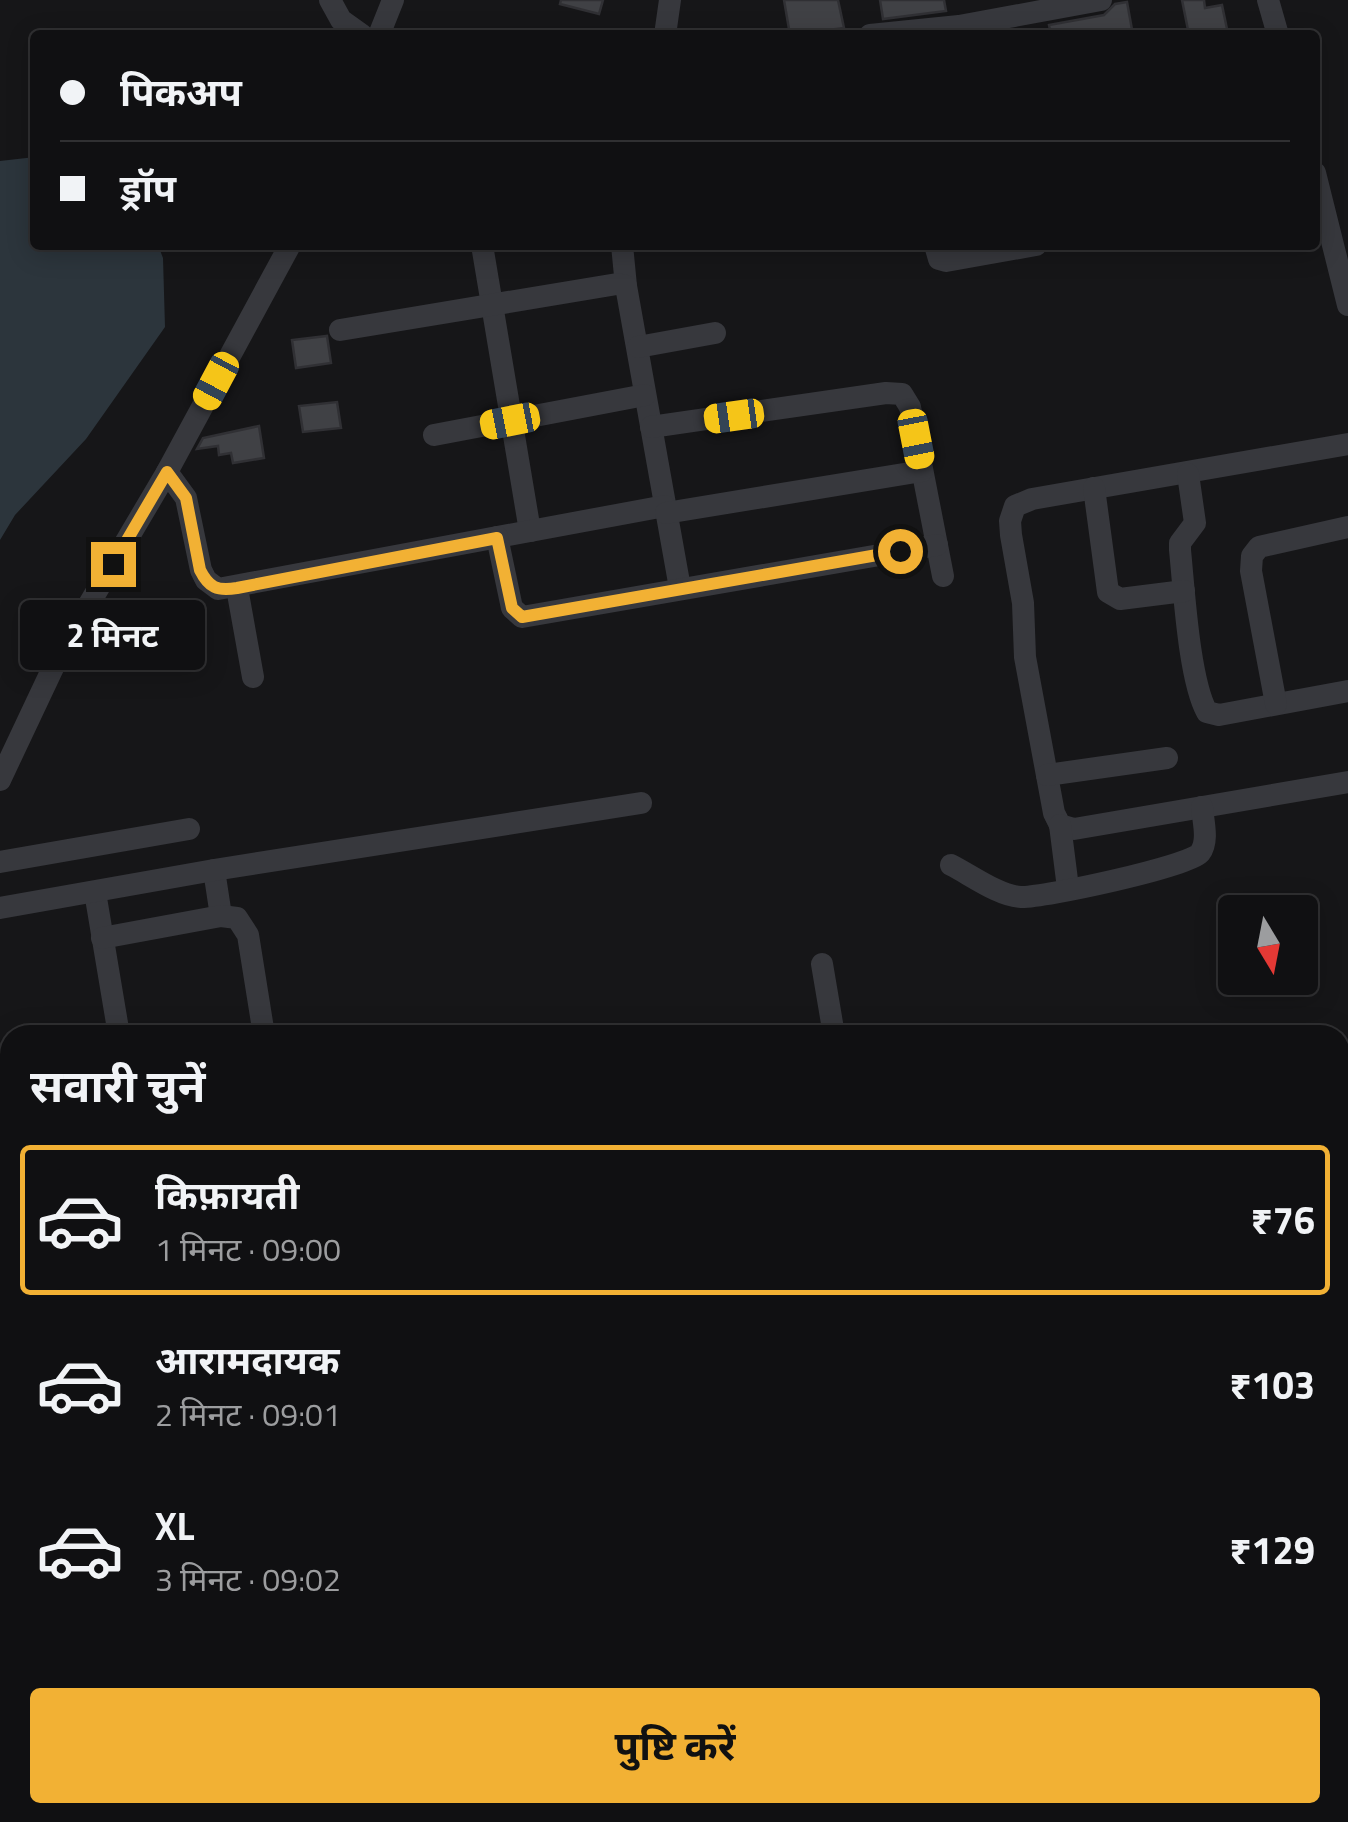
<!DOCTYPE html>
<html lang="hi">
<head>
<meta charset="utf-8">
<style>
	:root { --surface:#101012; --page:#19191b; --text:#f1f3f6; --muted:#9c9d9f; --line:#303032; --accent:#f2b134 }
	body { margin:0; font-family:"Titillium Web","Noto Sans Devanagari",sans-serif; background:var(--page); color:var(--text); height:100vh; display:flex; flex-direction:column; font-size:38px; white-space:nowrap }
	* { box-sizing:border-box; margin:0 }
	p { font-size:32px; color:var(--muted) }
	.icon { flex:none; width:55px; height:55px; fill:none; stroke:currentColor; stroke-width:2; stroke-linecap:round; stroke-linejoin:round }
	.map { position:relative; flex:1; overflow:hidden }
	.side { position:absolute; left:0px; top:1025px; width:1350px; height:798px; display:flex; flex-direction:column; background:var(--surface); border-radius:30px 30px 0 0; box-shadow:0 5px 25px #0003,0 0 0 2px var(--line) }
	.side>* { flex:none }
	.top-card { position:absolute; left:30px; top:30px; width:1290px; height:220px; border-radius:10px; box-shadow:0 5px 25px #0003,0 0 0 2px var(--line); display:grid; align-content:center; height:220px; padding:0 30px; background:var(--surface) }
	.needle { width:65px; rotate:170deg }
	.tools { position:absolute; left:1218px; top:895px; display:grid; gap:20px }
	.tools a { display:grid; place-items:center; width:100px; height:100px; border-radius:10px; background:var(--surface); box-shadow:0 5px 25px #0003,0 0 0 2px var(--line); font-size:50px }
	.end { position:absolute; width:45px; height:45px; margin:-22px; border:12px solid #f2b134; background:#111; box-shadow:0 0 0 5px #111 }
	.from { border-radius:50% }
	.bubble { position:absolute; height:70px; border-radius:10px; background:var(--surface); box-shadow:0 5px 25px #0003,0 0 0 2px var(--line); font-size:32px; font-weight:700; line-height:70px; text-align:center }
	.car { position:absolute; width:30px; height:60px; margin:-30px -15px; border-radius:12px; box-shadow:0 0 8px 2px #0007; background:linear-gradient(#f5c518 24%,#345 0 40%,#f5c518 0 76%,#345 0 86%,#f5c518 0) }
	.top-card b { display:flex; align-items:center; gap:35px; height:95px; font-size:38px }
	.top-card b+b { border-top:2px solid var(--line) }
	.top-card i { width:25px; height:25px; background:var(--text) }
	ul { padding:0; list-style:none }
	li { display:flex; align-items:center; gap:30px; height:150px; margin:0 20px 15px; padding:0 10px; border:5px solid transparent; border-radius:10px }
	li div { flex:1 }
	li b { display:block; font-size:38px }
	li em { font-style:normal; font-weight:700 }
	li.on { border-color:var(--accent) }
	li>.icon { width:90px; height:90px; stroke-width:1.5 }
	h2 { padding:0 30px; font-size:45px; line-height:120px }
	.button { display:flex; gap:20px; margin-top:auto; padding:20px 30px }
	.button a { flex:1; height:115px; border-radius:10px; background:var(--accent); color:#111; font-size:40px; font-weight:700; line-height:115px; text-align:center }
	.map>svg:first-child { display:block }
</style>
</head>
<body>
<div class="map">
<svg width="1348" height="1822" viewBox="0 0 1348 1822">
	<rect width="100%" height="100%" fill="#161618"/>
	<polygon fill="#2c353c" points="35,157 35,245 158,245 163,258 165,327 86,439 15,515 0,540 0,161"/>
	<g fill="#404145" stroke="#303034" stroke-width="2.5">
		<polygon points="561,0 603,0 599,14 560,4"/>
		<polygon points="784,0 838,0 844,28 790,35"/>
		<polygon points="880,0 944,0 946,11 883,19"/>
		<polygon points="1182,0 1204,0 1205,8 1222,5 1227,29 1189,35"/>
		<polygon points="1127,2 1133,35 1051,35 1049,25 1104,15 1115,4"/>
		<polygon points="327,336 331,363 296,368 292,340"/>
		<polygon points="337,402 341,428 303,432 299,406"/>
		<polygon points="259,426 264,458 233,463 231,453 219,455 218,446 197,449 203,438"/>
	</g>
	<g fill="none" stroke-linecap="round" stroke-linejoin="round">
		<g stroke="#37383d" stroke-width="22">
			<polyline points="330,0 341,20 362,35"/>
			<polyline points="1268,0 1278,35"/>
			<polyline points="379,35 393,0"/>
			<polyline points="665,35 670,0"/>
			<polyline points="870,35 959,26 1101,0"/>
			<polyline points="1315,173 1348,305"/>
			<polyline points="482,245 530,531"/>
			<polyline points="622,245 626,286"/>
			<polyline points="935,245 939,259 946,261 1036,245"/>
			<polyline points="340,330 617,284 626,286 680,588"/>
			<polyline points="638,347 715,333"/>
			<polyline points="651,427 886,393 902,394 910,407 943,576"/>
			<polyline points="434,435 645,395"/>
			<polyline points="1348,444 1032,499 1015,506 1010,521 1011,535 1023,603 1025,657 1054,813 1060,825 1074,829 1348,782"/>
			<polyline points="167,472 186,498 201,570 206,580 218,589 665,506"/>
			<path d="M1188,474L1195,523L1180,543V550C1184,589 1189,680 1207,712L1219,715L1348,691"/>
			<polyline points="1094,488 1108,592 1120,599 1184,591"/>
			<polyline points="666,513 922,471"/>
			<polyline points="497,537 512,608 522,617 937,545"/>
			<polyline points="237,588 253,677"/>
			<polyline points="1276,704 1251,571 1252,556 1259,547 1348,527"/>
			<polyline points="1047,775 1167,758"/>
			<polyline points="0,780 59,655 167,472 290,245"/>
			<polyline points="1060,825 1068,888"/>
			<polyline points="0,862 189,829"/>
			<path d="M951,865C971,875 999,896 1021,897C1042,898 1191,866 1200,853C1209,841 1203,821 1202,807"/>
			<polyline points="214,870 221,916"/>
			<polyline points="95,892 119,1035"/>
			<polyline points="0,908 214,870 641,803"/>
			<polyline points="102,938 221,916 237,918 248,935 264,1035"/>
			<polyline points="822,964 834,1035"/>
			<polyline points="0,1392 10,1397"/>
			<polyline points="1340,1698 1348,1697"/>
			<polyline points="967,1812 969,1822"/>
			<polyline points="550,1822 552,1812"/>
			<polyline points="746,1822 762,1812"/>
		</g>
	</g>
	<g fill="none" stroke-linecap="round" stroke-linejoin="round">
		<path stroke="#f2b134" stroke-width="12" d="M113,564L167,472L186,498L200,570C209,588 217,591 237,588L497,538L512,608L522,617L900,551"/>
	</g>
</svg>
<div class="tools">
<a><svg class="needle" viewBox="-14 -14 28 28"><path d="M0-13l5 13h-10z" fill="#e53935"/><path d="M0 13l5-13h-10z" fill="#9c9d9f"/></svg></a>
</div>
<i class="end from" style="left:900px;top:551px"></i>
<i class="end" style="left:113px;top:564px"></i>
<div class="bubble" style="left:20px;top:600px;width:185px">2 मिनट</div>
<i class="car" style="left:216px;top:381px;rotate:208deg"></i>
<i class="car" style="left:734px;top:416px;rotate:262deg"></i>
<i class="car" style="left:510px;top:421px;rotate:259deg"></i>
<i class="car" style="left:916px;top:439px;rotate:169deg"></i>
<div class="top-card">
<b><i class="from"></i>पिकअप</b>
<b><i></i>ड्रॉप</b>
</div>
<section class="side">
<h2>सवारी चुनें</h2>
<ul>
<li class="on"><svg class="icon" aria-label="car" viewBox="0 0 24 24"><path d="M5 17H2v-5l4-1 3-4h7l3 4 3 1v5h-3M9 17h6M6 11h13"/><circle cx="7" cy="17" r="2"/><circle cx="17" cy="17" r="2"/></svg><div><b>किफ़ायती</b><p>1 मिनट · 09:00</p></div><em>₹76</em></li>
<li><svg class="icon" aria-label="car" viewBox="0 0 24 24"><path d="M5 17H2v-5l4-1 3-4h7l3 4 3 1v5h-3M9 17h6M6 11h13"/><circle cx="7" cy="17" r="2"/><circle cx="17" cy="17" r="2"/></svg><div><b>आरामदायक</b><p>2 मिनट · 09:01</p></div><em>₹103</em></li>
<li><svg class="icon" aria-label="car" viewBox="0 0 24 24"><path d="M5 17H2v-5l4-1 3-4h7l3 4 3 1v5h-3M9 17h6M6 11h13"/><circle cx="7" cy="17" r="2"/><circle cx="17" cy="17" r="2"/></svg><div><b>XL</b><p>3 मिनट · 09:02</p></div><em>₹129</em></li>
</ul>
<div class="button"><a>पुष्टि करें</a></div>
</section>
</div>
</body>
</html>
